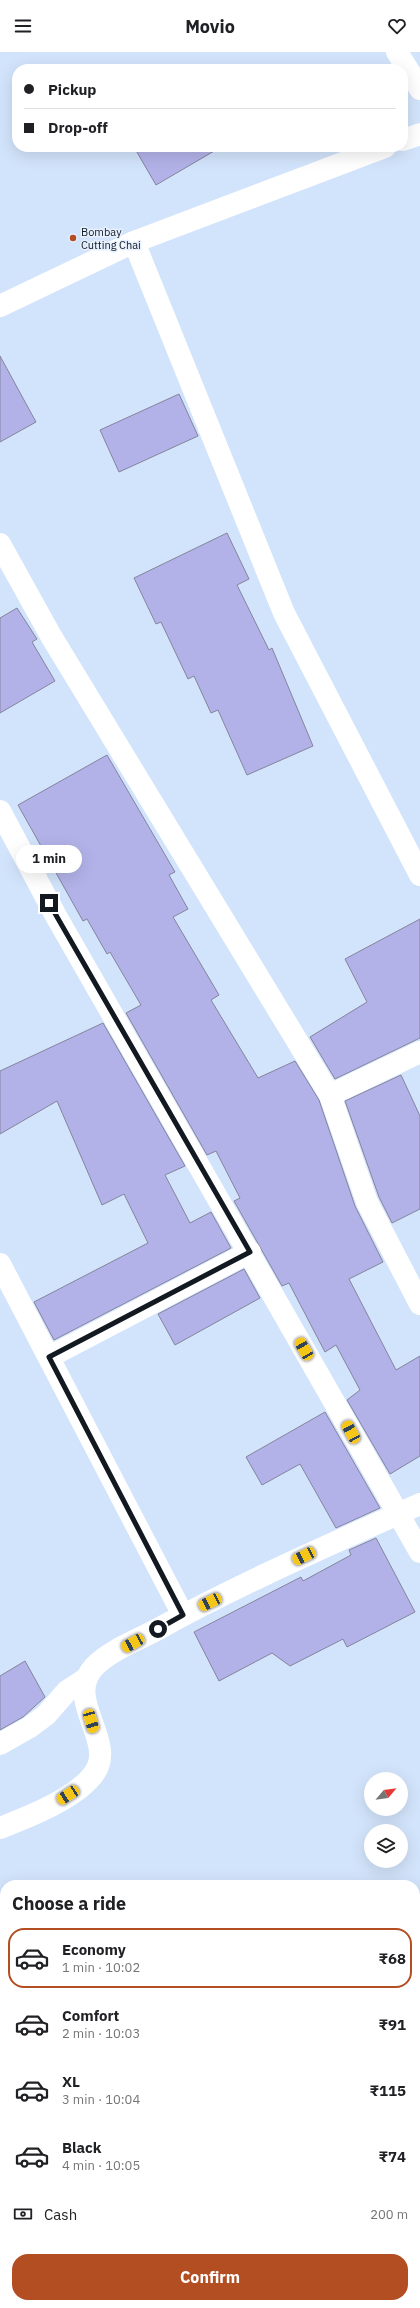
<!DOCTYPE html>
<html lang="en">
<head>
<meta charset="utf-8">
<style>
	:root { --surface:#fff; --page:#f6f6f6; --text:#202124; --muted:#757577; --line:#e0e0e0; --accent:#b34d22 }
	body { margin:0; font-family:"IBM Plex Sans",sans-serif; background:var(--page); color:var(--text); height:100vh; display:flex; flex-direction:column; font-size:15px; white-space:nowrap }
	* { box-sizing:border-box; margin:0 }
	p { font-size:13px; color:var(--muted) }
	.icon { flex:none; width:22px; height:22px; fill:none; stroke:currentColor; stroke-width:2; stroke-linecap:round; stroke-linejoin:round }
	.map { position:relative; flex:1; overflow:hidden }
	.details { position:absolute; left:0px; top:1828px; width:420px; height:428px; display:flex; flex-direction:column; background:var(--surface); border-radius:16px 16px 0 0; box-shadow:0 4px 16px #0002 }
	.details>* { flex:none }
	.top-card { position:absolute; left:12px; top:12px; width:396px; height:88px; border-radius:16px; box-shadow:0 4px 16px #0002; display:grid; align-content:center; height:88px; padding:0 12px; background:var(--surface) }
	.needle { width:26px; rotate:61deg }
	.buttons { position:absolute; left:364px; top:1720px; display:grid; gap:8px }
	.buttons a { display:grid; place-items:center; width:44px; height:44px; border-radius:50%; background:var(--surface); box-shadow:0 4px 16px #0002; font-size:20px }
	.end { position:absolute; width:18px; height:18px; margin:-9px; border:5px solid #121921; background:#fff; box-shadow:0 0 0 2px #fff }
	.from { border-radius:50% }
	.bubble { position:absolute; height:28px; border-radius:14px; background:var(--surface); box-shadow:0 4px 16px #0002; font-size:13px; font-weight:800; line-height:28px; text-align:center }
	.car { position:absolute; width:12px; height:24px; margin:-12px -6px; border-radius:5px; box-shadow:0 0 3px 1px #0007; background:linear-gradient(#f5c518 24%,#345 0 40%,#f5c518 0 76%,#345 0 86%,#f5c518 0) }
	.top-card b { display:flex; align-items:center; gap:14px; height:38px; font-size:15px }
	.top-card b+b { border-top:1px solid var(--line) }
	.top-card i { width:10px; height:10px; background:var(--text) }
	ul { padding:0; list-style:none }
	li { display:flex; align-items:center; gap:12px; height:60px; margin:0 8px 6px; padding:0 4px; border:2px solid transparent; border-radius:16px }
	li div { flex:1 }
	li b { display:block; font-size:15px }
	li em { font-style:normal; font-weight:800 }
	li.current { border-color:var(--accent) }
	li>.icon { width:36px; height:36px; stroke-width:1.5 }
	h2 { padding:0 12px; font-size:18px; line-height:48px }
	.pay { display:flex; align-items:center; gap:10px; height:44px; padding:0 12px; font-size:15px }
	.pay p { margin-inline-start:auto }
	.cta { display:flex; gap:8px; margin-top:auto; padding:8px 12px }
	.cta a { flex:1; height:46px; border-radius:16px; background:var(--accent); color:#fff; font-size:16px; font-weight:800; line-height:46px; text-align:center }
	header { display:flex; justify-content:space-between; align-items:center; height:52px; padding:0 12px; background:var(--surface); font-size:18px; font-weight:800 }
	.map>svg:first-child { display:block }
</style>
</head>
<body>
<header><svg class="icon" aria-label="menu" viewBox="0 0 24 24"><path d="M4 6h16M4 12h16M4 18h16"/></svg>Movio<svg class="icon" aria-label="heart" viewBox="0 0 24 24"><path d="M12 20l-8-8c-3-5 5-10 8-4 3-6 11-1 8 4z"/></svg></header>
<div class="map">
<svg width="420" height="2256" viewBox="0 0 420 2256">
	<rect width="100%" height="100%" fill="#d2e4fb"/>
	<g fill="#b2b2e8" stroke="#84849d">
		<polygon points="134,95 221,95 156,133"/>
		<polygon points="0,304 36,370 0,390"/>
		<polygon points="179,342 198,384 119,420 100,378"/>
		<polygon points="227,481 249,527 237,533 269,598 272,596 313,694 247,723 218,658 211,661 194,624 188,627 161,570 156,572 134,526"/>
		<polygon points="17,556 37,587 32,590 55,629 0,661 0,566"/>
		<polygon points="107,703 175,820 169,823 188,857 173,865 219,943 211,948 258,1026 295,1009 319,1048 355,1154 383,1210 349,1227 396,1318 420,1304 420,1404 390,1422 347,1348 360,1338 336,1293 325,1300 289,1231 282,1234 234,1149 240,1146 216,1099 207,1103 126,961 141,953 110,900 107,902 87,867 83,869 18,753"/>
		<polygon points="420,867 420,986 335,1027 310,985 367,950 345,907"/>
		<polygon points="103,971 185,1114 165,1123 190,1171 211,1160 231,1196 54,1288 34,1250 148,1191 124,1142 102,1153 57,1049 0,1082 0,1019"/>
		<polygon points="401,1023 420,1064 420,1157 392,1171 379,1145 345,1049"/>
		<polygon points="244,1217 260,1246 175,1293 158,1262"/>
		<polygon points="325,1360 380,1456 336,1476 300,1412 262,1433 246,1405"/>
		<polygon points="376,1486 415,1560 347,1595 343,1587 290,1614 272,1601 219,1629 194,1580 301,1525 303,1529 351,1503 349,1498"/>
		<polygon points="25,1609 45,1645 23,1665 0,1678 0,1624"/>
	</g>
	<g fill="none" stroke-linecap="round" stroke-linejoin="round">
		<g stroke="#fff" stroke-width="22">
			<polyline points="397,0 420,37"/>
			<polyline points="403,88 420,82"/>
			<polyline points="134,190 284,561 420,823"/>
			<polyline points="0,254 134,190 385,95"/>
			<polyline points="0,492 51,584 330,1043"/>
			<polyline points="0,759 56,864 420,1500"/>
			<polyline points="420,1000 330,1043 367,1150 420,1252"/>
			<polyline points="0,1212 183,1563"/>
			<polyline points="49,1305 250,1200"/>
			<polyline points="0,1692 30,1675 46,1663 67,1639 84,1628"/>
			<path d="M0,1776C28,1765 78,1746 95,1720C116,1689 64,1647 94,1615C110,1598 138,1588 158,1577C243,1530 332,1492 420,1452"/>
			<polyline points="0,2027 5,2026"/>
			<polyline points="146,2251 148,2256"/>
			<polyline points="321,2251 323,2256"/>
		</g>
	</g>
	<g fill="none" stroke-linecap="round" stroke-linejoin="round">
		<polyline stroke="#121921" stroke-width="5" points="49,851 250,1200 49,1305 183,1563 158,1577"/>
	</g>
	<circle fill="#b34d22" stroke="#e6f0fe" stroke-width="1.5" cx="73" cy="186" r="4"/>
	<g text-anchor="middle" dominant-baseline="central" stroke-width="3" stroke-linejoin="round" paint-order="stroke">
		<g font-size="11" fill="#121921" stroke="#e6f0fe" text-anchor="start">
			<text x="81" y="180">Bombay<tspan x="81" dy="13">Cutting Chai</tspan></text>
		</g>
	</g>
</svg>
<div class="buttons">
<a><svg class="needle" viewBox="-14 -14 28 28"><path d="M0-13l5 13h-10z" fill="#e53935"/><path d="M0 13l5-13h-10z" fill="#757577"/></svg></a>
<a><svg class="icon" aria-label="layers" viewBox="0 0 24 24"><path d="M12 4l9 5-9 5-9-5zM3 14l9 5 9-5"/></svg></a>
</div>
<i class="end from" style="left:158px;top:1577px"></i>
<i class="end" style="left:49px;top:851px"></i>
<div class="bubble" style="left:16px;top:793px;width:66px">1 min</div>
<i class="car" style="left:304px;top:1297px;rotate:330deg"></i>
<i class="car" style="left:351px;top:1380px;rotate:331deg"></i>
<i class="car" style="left:304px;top:1504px;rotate:244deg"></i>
<i class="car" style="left:210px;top:1550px;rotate:244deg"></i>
<i class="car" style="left:133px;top:1591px;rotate:241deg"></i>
<i class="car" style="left:91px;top:1669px;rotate:164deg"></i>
<i class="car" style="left:68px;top:1743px;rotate:237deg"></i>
<div class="top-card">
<b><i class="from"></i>Pickup</b>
<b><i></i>Drop-off</b>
</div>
<section class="details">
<h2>Choose a ride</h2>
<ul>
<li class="current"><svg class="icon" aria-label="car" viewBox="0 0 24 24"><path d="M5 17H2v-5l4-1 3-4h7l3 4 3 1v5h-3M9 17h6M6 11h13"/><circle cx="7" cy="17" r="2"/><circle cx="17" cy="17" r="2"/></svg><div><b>Economy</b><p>1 min · 10:02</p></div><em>₹68</em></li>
<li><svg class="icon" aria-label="car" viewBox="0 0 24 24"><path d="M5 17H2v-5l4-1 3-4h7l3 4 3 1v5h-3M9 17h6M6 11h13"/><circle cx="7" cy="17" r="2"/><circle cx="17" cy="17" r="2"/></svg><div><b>Comfort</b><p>2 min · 10:03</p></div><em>₹91</em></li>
<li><svg class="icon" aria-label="car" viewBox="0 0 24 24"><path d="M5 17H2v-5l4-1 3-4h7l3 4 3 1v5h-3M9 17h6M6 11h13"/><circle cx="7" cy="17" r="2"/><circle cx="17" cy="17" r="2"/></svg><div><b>XL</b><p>3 min · 10:04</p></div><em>₹115</em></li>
<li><svg class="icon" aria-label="car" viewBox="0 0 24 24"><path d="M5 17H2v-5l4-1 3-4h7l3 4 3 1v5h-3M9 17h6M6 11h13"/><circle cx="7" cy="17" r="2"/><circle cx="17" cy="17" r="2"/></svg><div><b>Black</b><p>4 min · 10:05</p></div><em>₹74</em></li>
</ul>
<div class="pay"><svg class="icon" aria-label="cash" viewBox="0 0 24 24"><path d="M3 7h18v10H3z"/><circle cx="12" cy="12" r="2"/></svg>Cash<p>200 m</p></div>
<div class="cta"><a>Confirm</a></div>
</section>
</div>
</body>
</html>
